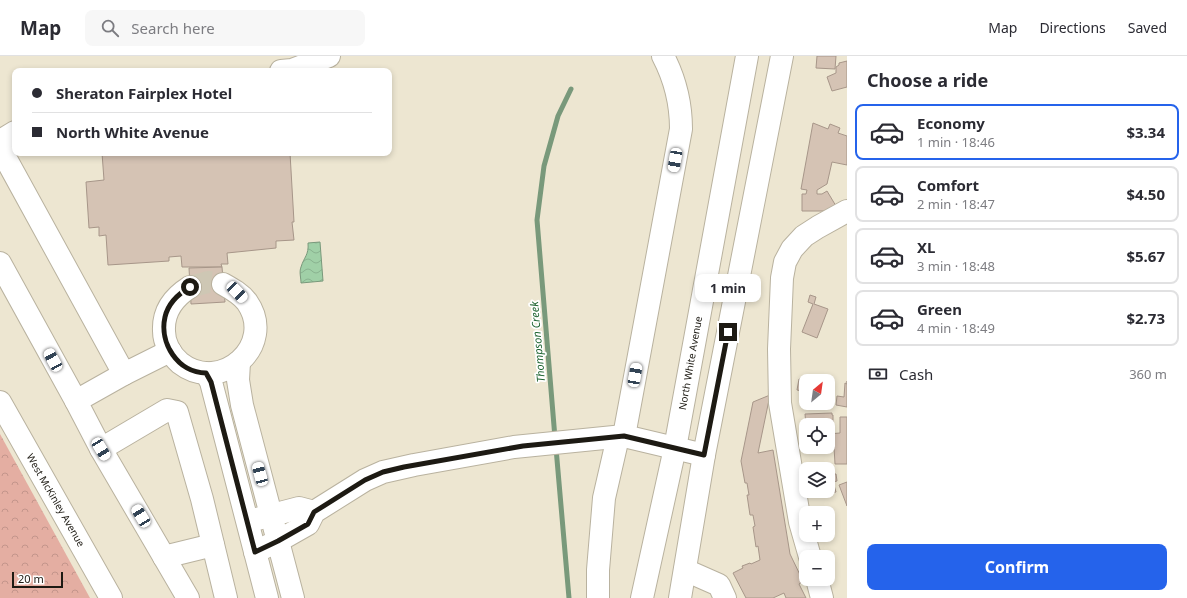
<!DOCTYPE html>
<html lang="en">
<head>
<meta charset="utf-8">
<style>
	:root { --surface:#fff; --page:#f7f7f7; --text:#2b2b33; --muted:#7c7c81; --line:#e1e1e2; --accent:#2563eb }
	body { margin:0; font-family:"Noto Sans",sans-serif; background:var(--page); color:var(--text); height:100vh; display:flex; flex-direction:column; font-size:15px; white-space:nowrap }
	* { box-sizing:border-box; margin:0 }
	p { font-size:13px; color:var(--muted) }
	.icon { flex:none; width:22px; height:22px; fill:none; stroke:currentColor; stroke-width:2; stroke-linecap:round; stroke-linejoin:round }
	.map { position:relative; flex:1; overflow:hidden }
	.drawer { display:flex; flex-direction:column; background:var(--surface); width:340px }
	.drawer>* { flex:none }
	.banner { position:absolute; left:12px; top:12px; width:380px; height:88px; border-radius:8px; box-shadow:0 2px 6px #0003; display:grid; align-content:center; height:88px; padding:0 20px; background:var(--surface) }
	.needle { width:26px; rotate:29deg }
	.controls { position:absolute; left:799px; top:318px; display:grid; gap:8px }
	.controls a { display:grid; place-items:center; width:36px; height:36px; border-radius:8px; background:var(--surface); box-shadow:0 2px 6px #0003; font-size:20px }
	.scale { position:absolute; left:12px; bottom:10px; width:51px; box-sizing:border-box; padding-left:4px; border:2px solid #1d1a13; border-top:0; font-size:11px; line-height:14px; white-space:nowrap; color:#1d1a13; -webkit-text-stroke:3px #fff; paint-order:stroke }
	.end { position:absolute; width:18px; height:18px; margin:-9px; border:5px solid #1d1a13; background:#fff; box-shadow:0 0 0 2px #fff }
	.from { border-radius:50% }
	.bubble { position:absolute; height:28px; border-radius:8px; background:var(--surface); box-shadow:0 2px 6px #0003; font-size:13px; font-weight:700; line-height:28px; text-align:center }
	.car { position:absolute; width:12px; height:24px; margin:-12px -6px; border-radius:5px; box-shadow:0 0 3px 1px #0007; background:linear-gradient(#fff 24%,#345 0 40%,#fff 0 76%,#345 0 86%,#fff 0) }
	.banner b { display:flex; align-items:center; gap:14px; height:38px; font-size:15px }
	.banner b+b { border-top:1px solid var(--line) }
	.banner i { width:10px; height:10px; background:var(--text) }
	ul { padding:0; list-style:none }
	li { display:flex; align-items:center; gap:12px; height:56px; margin:0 8px 6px; padding:0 12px; border:2px solid var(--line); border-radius:8px }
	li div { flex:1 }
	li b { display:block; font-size:15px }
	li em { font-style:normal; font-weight:700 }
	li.current { border-color:var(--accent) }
	li>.icon { width:36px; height:36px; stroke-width:1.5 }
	h2 { padding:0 20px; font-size:18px; line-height:48px }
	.pay { display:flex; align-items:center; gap:10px; height:44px; padding:0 20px; font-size:15px }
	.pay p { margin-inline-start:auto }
	.cta { display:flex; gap:8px; margin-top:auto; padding:8px 20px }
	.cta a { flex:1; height:46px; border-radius:8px; background:var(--accent); color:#fff; font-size:16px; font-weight:700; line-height:46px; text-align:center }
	header { display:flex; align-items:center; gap:24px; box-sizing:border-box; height:56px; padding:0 20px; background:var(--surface); border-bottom:1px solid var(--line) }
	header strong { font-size:19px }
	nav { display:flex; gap:22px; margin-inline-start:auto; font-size:14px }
	.search { width:280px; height:36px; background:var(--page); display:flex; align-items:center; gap:10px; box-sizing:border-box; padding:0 14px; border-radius:8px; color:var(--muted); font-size:15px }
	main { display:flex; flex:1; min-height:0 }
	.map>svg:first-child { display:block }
</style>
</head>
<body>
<header>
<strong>Map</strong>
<div class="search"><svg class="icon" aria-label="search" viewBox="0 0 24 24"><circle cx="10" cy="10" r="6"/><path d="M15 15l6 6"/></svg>Search here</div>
<nav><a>Map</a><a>Directions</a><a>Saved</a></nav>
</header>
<main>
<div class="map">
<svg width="847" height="542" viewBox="0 0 847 542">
	<defs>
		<pattern id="forest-crowns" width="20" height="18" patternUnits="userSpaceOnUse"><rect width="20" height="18" fill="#e4aea2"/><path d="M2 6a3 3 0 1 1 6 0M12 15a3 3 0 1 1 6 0" fill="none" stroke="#c3958b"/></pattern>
		<pattern id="water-waves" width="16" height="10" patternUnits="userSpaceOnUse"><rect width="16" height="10" fill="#a0d0a7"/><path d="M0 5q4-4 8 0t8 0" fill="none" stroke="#89b28f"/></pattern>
	</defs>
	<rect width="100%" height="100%" fill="#ede6d1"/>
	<polygon fill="url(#forest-crowns)" points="0,378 90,542 0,542"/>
	<path fill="url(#water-waves)" stroke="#79997b" d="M320,186L323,225L301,227C301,222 299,216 301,211C304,201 309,199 308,187Z"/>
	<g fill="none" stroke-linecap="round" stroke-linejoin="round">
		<g stroke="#79997b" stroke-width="5">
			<polyline points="555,382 537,164 544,110 558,60 571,33"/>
			<polyline points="556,392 569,542"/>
		</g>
	</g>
	<g fill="#d5c3b4" stroke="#a79689">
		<polygon points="817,0 836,0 835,13 816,12"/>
		<polygon points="847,5 847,31 832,35 827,21 836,17 836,11 839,9 839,7"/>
		<polygon points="813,67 828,73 830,68 840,72 838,77 847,80 847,109 832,106 827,128 817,134 817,138 822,138 827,135 836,150 828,155 802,155 802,138 806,138 807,134 801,133"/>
		<polygon points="102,97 290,97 294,166 292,166 294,184 276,185 276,192 227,197 228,208 221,208 222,211 182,211 181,200 169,201 169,205 108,209 106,179 99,180 99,171 89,172 86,126 104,124"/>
		<polygon points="222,211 225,246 191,248 189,212"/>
		<polygon points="810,239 816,241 814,248 828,253 817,282 802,276 813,248 808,246"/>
		<polygon points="799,323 811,325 806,325 806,336 797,334"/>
		<polygon points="847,325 847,351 836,349 837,340 844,341 845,327 847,328"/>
		<polygon points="770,339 758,397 773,394 790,498 803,525 799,528 806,542 786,542 784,537 773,542 746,542 733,517 743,512 742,510 750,507 751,508 760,504 758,490 756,491 753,471 755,470 753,459 750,459 747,439 749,439 747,427 745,427 741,405 753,346"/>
		<polygon points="832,357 832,359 833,359 833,376 828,376 828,369 806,370 805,358"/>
		<polygon points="840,361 847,361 847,408 835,408 834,391 829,392 828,378 840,377"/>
		<polygon points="832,418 836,418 837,425 833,426 836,436 819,440 818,435 828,435 828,419"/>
		<polygon points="847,426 847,450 839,429"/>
	</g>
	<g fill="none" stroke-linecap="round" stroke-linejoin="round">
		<polyline stroke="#cec7b4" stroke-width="22" stroke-dasharray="22 11" stroke-linecap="butt" points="190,231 208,226 223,228"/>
		<g stroke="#b9b29f" stroke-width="24">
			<g id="minor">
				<polyline points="281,15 292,14 329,0"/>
				<polyline points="0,85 15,76"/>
				<polyline points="0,92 124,318 170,295"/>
				<polyline points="0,207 76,345"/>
				<path d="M190,231C174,241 163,255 164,275C164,287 171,299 180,307C221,339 277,289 247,246C241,238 232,233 223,228"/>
				<polyline points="239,306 238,324 242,349 293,542"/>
				<polyline points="206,317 211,326 267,542"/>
				<polyline points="124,318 76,345 101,393 188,542"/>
				<path d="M624,380L681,73C681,47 675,23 663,0"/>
				<polyline points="101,393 167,354 177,356 202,443 226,542"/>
				<polyline points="257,463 299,452 314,456"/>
				<polyline points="255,496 278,485 308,468 314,456 365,424 383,416 414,409 514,391 624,380 704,399"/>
				<polyline points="164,501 213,489"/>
				<polyline points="810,501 800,466 780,347 779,293 782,222 785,206 792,193 804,180 818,171 847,155"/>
				<polyline points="685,514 719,529 725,542"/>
				<polyline points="817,523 822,542"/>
				<polyline points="598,542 598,514 604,442 618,381"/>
			</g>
		</g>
		<g stroke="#b9b29f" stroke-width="24">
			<g id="major">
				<polyline points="0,346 111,542"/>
				<polyline points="642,542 675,392 747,0"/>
				<polyline points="680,542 704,399 782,0"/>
			</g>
		</g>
		<use href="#minor" stroke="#fff" stroke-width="22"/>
		<use href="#major" stroke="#fff" stroke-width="22"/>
	</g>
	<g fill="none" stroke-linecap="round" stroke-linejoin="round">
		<path stroke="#1d1a13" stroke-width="5" d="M190,231C178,238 168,248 165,261C159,287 178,317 206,317L211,326L255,496L278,485L308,468L314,456L365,424L383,416L404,411L523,390L624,380L704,399L728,276"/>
	</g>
	<g text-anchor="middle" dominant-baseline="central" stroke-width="3.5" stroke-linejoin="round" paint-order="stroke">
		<g font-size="10" fill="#1d1a13" stroke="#fff">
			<text transform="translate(690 307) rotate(-80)">North White Avenue</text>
			<text transform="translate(56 444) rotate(60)">West McKinley Avenue</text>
		</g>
		<g font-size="11" font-style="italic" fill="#1f6532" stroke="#fff">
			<text transform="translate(537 286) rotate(-95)">Thompson Creek</text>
		</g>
	</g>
</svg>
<div class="controls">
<a><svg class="needle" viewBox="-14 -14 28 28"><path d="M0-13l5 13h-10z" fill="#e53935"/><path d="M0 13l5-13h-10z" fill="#7c7c81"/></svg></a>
<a><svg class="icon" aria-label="locate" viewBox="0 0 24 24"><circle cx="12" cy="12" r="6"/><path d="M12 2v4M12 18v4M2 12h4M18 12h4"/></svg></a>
<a><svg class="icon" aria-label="layers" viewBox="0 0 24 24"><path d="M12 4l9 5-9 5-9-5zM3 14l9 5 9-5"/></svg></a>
<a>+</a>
<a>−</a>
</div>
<div class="scale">20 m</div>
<i class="end from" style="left:190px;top:231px"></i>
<i class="end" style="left:728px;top:276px"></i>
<div class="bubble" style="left:695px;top:218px;width:66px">1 min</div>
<i class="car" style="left:675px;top:104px;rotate:190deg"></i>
<i class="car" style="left:237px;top:236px;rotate:136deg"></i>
<i class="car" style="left:53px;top:304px;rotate:331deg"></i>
<i class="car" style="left:635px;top:319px;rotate:10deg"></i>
<i class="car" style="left:101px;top:393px;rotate:149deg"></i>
<i class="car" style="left:260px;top:418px;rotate:345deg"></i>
<i class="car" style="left:141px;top:460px;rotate:329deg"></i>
<div class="banner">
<b><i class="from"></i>Sheraton Fairplex Hotel</b>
<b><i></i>North White Avenue</b>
</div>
</div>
<section class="drawer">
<h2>Choose a ride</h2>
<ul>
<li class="current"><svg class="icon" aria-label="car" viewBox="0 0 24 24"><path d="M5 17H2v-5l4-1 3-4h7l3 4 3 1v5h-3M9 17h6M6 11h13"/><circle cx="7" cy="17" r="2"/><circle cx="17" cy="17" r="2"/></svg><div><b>Economy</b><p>1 min · 18:46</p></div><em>$3.34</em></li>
<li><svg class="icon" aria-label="car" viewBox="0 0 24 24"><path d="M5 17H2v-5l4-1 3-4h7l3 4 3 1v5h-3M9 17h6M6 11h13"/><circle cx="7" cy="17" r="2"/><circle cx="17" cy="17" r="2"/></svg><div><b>Comfort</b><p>2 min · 18:47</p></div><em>$4.50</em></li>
<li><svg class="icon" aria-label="car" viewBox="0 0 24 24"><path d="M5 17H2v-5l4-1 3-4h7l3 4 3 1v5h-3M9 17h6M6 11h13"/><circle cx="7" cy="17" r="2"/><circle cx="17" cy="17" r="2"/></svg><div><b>XL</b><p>3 min · 18:48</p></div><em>$5.67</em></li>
<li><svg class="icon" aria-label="car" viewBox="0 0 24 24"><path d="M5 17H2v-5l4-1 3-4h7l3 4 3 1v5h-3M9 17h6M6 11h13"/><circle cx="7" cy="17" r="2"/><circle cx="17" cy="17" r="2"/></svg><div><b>Green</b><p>4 min · 18:49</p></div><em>$2.73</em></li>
</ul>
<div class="pay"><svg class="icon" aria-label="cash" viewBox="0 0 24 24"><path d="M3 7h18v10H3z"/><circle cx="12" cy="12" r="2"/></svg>Cash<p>360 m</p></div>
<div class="cta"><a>Confirm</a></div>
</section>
</main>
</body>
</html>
